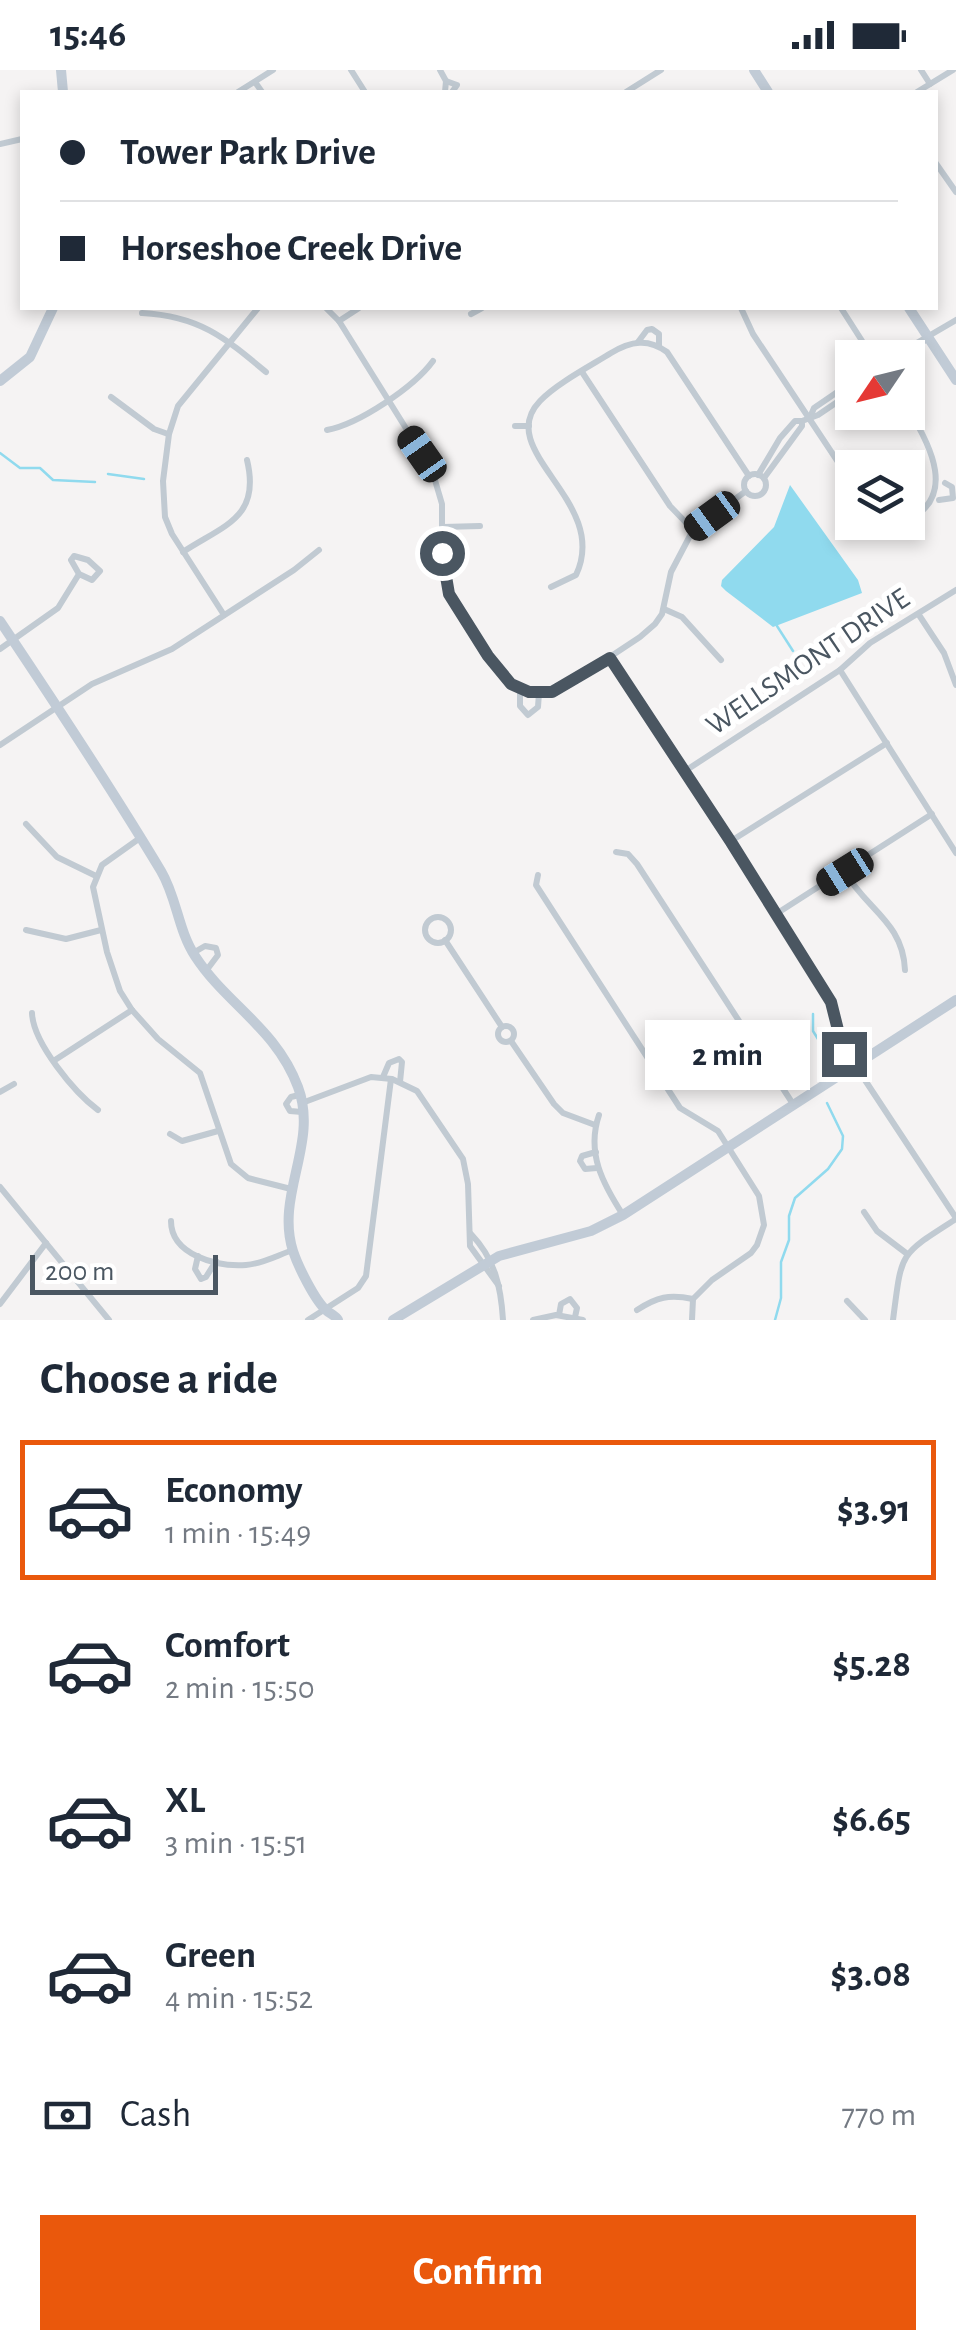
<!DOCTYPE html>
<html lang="en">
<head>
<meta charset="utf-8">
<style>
	:root { --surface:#fff; --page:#f6f6f7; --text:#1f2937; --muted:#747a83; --line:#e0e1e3; --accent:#ea580c }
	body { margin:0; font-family:"Alegreya Sans",sans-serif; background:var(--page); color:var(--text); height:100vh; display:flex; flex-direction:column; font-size:38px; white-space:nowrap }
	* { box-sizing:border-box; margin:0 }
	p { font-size:32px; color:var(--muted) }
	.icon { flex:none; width:55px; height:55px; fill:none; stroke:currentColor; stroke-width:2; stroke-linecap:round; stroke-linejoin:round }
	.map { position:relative; height:1250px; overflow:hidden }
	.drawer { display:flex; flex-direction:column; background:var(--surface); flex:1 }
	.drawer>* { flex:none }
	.banner { position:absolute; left:20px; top:20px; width:918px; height:220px; border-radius:0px; box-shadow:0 5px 15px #0003; display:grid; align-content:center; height:220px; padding:0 40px; background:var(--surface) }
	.needle { width:65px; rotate:235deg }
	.buttons { position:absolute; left:835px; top:270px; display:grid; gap:20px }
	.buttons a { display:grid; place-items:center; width:90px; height:90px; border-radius:0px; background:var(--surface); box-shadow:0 5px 15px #0003; font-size:50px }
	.scale { position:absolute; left:30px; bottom:25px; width:188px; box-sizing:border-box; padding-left:10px; border:5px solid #4a5661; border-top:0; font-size:28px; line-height:35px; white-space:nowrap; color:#4a5661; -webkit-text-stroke:8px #fff; paint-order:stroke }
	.end { position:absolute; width:45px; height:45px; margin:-22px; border:12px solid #4a5661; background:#fff; box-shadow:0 0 0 5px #fff }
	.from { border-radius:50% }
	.bubble { position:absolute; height:70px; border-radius:0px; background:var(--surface); box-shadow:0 5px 15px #0003; font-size:32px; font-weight:600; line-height:70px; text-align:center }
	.car { position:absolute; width:30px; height:60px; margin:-30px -15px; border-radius:12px; box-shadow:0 0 8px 2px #0007; background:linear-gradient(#222 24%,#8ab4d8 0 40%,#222 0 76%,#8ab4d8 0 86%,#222 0) }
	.banner b { display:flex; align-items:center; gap:35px; height:95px; font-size:38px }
	.banner b+b { border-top:2px solid var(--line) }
	.banner i { width:25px; height:25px; background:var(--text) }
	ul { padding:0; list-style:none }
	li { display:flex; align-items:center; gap:30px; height:140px; margin:0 20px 15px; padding:0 20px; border:5px solid transparent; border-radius:0px }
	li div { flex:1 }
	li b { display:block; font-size:38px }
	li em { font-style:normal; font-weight:600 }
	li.active { border-color:var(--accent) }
	li>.icon { width:90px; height:90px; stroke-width:1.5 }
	h2 { padding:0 40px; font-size:45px; line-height:120px }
	.pay { display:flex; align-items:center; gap:25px; height:110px; padding:0 40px; font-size:38px }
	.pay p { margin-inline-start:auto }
	.primary-button { display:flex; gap:20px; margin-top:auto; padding:20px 40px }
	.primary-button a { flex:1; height:115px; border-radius:0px; background:var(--accent); color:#fff; font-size:40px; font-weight:600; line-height:115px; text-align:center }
	.status { display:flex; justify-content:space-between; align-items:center; height:70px; padding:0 50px; background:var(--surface); direction:ltr }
	.status svg { height:28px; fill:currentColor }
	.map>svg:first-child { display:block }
</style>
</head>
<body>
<div class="status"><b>15:46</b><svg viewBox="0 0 49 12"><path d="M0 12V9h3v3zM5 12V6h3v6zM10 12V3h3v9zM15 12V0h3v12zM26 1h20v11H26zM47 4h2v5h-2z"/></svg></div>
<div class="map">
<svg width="956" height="1250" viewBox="0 0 956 1250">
	<rect width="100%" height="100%" fill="#f5f3f3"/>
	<polygon fill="#90daee" points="790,415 858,510 862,523 773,557 726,521 721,516 722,510 774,457"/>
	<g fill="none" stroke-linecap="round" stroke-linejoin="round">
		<g stroke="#90daee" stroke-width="2.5">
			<polyline points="0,383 20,398 40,398 53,410 95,412"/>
			<polyline points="108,404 144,409"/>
			<polyline points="777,556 793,581"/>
			<polyline points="813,944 813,961 826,982"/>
			<polyline points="775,1250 781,1228 781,1192 789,1170 789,1146 795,1128 828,1099 842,1079 843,1066 827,1033"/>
		</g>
		<g stroke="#c1cad2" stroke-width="6">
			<polyline points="351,0 365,22"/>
			<polyline points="440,0 446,11 445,22"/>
			<polyline points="921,0 930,14"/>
			<polyline points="446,11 457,15 452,22"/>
			<polyline points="255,12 262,22"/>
			<polyline points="238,22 273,0"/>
			<polyline points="626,22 661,0"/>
			<polyline points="917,22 953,0"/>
			<polyline points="0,74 22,69"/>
			<polyline points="935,92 956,122"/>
			<polyline points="326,238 339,251 432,400 442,434 442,483 449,524 505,609 522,620 539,623 569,614 640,567 655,554 662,544 671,502 693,460 746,421"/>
			<polyline points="741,238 753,264 852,413"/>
			<polyline points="841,238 873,288"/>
			<path d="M142,243C199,246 224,267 266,302"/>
			<polyline points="471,244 482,238"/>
			<polyline points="339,251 359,238"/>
			<polyline points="638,272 647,260 652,259 659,264 659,276"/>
			<polyline points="891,288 956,250"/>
			<polyline points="906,288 927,268"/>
			<polyline points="582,302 670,436 693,460"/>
			<polyline points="111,327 154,359 168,364"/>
			<path d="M908,339C932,377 956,427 908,450"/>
			<polyline points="811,345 814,338 852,312"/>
			<polyline points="515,356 529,356"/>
			<path d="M327,360C359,354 414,317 433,291"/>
			<circle cx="755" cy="415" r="11"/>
			<polyline points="758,405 780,368 795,351 802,351"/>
			<polyline points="764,408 802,356 802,351 818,345 852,322"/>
			<polyline points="939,430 953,428 952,417 945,413"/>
			<polyline points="884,452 887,462 893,464 902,452"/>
			<polyline points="443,457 480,456"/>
			<path d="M183,482C224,455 261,448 247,390"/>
			<path d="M551,517L576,505C611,431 492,381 540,331C556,314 590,296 611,283C631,271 648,268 667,282L749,406"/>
			<polyline points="664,539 682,547 721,590"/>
			<polyline points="224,545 172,464 165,447 163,411 169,364 178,336 258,238"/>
			<polyline points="919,545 944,583 956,615"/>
			<polyline points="0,579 58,538 79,504 71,490 74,486 88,490 100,501 92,510 79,504"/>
			<polyline points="610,588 731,771 831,933 841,976 851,996"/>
			<polyline points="840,600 956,783"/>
			<polyline points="520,620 520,636 528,645 538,637 539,623"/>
			<polyline points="0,675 92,614 172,579 294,500 319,480"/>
			<polyline points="685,701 840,600 870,573 956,520"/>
			<polyline points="26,754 57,787 96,806"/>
			<polyline points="140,768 102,795 93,817 107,882 120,921 132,940 158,969 200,1003 231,1094 248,1108 291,1119"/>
			<polyline points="731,771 887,673"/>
			<polyline points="616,782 628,784 637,794 793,1034"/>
			<path d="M845,802C866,839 903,852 905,900"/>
			<polyline points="538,805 536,815 680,1038 718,1061 759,1126 764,1155 757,1175 751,1183 712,1210 693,1229 692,1250"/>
			<polyline points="776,844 932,744"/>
			<circle cx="438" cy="860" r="13"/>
			<polyline points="26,860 66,869 101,860"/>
			<polyline points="445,870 502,957"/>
			<polyline points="193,883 205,876 216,878 218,885 206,901"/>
			<path d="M32,943C33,973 75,1023 98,1040"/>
			<circle cx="506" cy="964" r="8"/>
			<polyline points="840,970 857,992"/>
			<polyline points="511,971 554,1034 563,1043 595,1055"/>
			<polyline points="55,990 132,940"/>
			<polyline points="855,995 956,1148"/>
			<polyline points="383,1007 389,993 399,989 402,992 400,1012"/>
			<polyline points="0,1022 14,1014"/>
			<polyline points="299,1025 291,1027 286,1034 290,1041 302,1042"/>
			<polyline points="302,1033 371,1007 392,1009 417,1021 463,1089 468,1114 470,1176 499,1216"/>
			<path d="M599,1045C586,1083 603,1114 623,1145"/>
			<polyline points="170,1064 182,1071 218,1061"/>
			<polyline points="596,1082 582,1086 580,1091 585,1099 597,1098"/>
			<polyline points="0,1117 109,1250"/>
			<polyline points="864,1142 877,1161 906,1183"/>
			<path d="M171,1151C171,1185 217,1197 246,1195C262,1194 278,1185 293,1180"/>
			<path d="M471,1164C495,1189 501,1217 503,1250"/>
			<polyline points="198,1186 195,1199 201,1209 206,1207 216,1191"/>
			<polyline points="847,1231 865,1250"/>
			<polyline points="0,1234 46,1173"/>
			<path d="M637,1240C657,1227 669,1224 693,1229"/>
			<polyline points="559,1245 561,1234 570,1229 577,1238 575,1247"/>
			<polyline points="308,1250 358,1218 366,1206 391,1009"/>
			<polyline points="533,1250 556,1245 583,1250"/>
			<path d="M893,1250C902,1181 898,1186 956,1149"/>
		</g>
		<g stroke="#c1cbd6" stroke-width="10">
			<polyline points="61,0 63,22"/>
			<polyline points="754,0 768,22"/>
			<polyline points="909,238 956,310"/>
			<polyline points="0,311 30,287 53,238"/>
			<path d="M0,551C55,633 110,716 161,801C177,828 178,860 195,886C226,934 276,958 298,1017C319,1073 275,1125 293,1181C298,1196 315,1231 327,1241C331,1244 336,1246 338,1250"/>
			<polyline points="393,1250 499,1186 591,1161 623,1145 956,930"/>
		</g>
	</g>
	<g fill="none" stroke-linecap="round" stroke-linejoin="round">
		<polyline stroke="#4a5661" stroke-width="12" points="442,483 449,524 488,586 511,614 529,622 552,622 610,588 731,772 831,932 844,984"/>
	</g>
	<g text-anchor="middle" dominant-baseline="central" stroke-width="10" stroke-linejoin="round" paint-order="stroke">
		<g font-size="30" fill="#4a5661" stroke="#fff">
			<text transform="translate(808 592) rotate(-34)">WELLSMONT DRIVE</text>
		</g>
	</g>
</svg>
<div class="buttons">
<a><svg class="needle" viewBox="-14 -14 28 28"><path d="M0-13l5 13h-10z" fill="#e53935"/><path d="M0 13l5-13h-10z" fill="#747a83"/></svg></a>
<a><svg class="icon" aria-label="layers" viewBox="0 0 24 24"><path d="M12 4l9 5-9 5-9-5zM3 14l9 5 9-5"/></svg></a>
</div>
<div class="scale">200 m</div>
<i class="end from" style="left:442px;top:483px"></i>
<i class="end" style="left:844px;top:984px"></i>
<div class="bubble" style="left:645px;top:950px;width:165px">2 min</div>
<i class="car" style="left:422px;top:384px;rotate:325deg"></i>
<i class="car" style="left:712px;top:446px;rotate:234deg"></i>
<i class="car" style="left:845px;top:802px;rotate:238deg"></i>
<div class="banner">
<b><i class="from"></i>Tower Park Drive</b>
<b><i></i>Horseshoe Creek Drive</b>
</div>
</div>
<section class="drawer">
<h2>Choose a ride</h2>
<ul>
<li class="active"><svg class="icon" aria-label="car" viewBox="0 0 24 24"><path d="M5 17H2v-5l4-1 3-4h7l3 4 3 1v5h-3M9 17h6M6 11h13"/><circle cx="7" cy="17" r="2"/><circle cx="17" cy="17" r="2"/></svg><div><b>Economy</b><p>1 min · 15:49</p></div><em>$3.91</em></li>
<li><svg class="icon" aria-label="car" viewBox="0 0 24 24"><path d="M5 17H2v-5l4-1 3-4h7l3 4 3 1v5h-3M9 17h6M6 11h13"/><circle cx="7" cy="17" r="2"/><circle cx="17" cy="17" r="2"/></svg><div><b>Comfort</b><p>2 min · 15:50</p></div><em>$5.28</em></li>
<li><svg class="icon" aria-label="car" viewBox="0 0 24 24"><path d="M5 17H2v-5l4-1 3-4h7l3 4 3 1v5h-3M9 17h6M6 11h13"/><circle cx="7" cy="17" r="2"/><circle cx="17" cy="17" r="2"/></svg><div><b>XL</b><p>3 min · 15:51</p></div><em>$6.65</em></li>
<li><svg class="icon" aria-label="car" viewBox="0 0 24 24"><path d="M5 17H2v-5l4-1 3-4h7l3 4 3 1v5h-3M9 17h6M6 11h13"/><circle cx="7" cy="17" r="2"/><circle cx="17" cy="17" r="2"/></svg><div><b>Green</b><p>4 min · 15:52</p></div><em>$3.08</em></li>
</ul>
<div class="pay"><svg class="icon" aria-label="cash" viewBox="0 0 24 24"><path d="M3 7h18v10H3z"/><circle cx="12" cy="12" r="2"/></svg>Cash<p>770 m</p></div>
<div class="primary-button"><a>Confirm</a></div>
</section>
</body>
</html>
